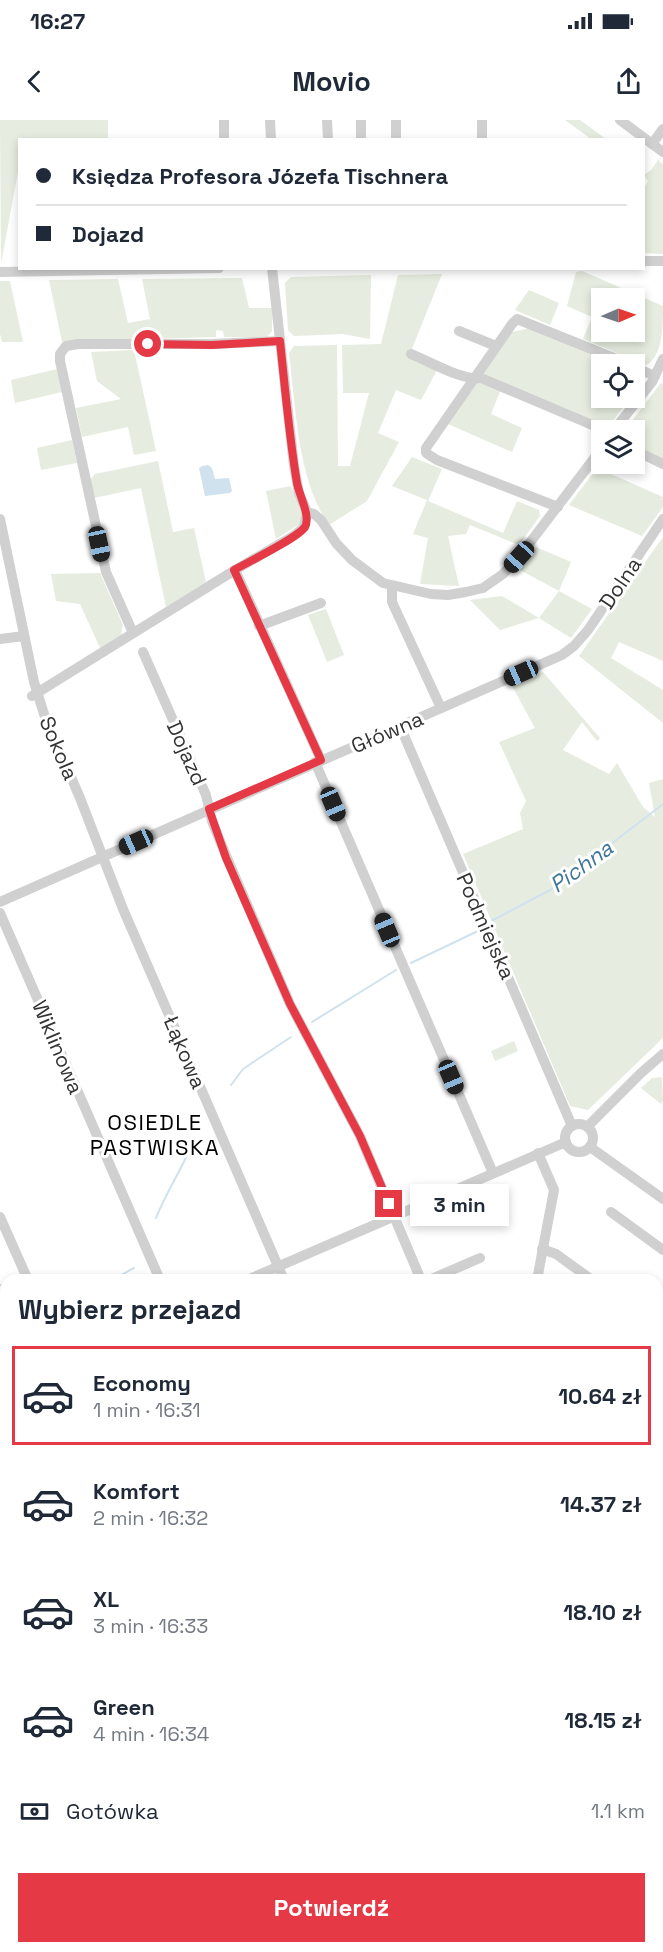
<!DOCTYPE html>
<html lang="pl">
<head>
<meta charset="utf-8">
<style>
	:root { --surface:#fff; --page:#f2f2f3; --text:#1f2937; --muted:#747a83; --line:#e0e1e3; --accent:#e63946 }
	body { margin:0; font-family:"Space Grotesk",sans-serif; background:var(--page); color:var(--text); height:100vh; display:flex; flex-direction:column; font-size:22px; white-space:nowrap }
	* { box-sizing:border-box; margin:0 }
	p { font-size:20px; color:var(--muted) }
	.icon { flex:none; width:33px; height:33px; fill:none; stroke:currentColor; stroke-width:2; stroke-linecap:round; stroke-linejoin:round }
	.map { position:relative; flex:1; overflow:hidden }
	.side { position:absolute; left:0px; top:1154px; width:663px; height:680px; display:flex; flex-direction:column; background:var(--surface); border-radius:18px 18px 0 0; box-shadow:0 3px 9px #0003 }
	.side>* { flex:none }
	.guide { position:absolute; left:18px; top:18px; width:627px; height:132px; border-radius:0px; box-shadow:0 3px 9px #0003; display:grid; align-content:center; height:132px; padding:0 18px; background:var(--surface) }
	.needle { width:39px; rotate:88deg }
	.tools { position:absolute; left:591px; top:168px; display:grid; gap:12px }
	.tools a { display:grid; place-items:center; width:54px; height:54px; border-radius:0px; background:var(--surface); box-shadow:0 3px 9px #0003; font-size:30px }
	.end { position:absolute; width:27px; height:27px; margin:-14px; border:8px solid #e63946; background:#fff; box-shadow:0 0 0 3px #fff }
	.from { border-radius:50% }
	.bubble { position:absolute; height:42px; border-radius:0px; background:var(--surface); box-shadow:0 3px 9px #0003; font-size:20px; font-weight:700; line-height:42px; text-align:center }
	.car { position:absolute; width:18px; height:36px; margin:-18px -9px; border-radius:8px; box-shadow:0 0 4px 2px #0007; background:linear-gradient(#222 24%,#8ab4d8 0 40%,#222 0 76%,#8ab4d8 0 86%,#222 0) }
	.guide b { display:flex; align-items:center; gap:21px; height:57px; font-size:22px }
	.guide b+b { border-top:2px solid var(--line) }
	.guide i { width:15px; height:15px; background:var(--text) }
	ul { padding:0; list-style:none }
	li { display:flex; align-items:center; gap:18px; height:99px; margin:0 12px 9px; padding:0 6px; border:3px solid transparent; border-radius:0px }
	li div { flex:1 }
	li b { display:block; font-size:22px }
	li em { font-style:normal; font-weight:700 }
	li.selected { border-color:var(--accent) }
	li>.icon { width:54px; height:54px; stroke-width:1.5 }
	h2 { padding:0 18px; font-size:27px; line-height:72px }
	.pay { display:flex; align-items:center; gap:15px; height:66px; padding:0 18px; font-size:22px }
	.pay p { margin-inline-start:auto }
	.button { display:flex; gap:12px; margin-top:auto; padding:12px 18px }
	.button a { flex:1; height:69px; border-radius:0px; background:var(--accent); color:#fff; font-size:24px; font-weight:700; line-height:69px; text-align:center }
	.status { display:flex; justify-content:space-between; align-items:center; height:42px; padding:0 30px; background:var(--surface); direction:ltr }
	.status svg { height:16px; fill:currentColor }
	header { display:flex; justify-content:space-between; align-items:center; height:78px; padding:0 18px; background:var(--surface); font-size:27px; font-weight:700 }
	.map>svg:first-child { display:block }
</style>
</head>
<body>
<div class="status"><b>16:27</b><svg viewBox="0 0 49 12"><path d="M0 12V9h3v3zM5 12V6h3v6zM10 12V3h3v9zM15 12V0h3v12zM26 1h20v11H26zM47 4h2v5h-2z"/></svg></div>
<header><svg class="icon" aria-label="back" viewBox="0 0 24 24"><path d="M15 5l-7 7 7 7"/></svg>Movio<svg class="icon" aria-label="share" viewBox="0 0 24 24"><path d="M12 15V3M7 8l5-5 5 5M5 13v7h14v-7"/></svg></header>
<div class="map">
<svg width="663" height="1832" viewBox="0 0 663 1832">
	<rect width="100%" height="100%" fill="#fff"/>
	<g fill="#e6ecdf" fill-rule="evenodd">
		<polygon points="0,0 108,0 108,19 20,20 19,46 1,144"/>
		<polygon points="565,0 580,0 606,19 591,19"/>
		<polygon points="661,36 659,41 663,44 663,134 644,133 644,68 648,61 644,55 651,50"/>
		<path d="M582,151L663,186C663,206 663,237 646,245L583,219L592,197L567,186L576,152ZM634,178V212H602V178Z"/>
		<path d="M442,154L409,236L438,248L421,280L396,270L378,313L399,322L367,381L329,405C297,359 296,287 289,233L294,226L337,225L338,346H350L369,273H343L342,225L381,224L398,155Z"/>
		<polygon points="371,155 370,219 343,214 294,216 288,210 285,163 291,157"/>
		<polygon points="242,158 249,188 272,188 272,211 267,217 224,217 223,211 216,210 216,217 62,222 49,160 118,159 128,203 150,199 142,159"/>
		<polygon points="0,161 10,161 23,222 2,222 0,214"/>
		<polygon points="529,170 559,183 550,205 515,190"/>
		<polygon points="530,208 617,244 602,244 602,278 630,278 607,309 482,255 512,212"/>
		<polygon points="134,230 156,331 134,335 128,307 82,317 76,288 121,279 97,261 91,232"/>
		<polygon points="57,249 62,272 15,283 11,260"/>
		<polygon points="479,260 501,269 491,294 522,308 512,332 448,304"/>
		<polygon points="661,263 663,264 663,341 635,328 634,310 625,310"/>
		<polygon points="72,320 77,343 41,350 37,328"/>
		<polygon points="412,337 442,349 428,381 503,413 517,381 539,390 540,396 519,425 470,405 466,414 448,416 459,466 420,464 428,418 413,414 427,380 392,366"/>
		<polygon points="158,341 173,412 194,408 206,462 166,487 141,368 94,378 90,360 95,354"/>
		<polygon points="597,348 663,377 663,387 642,416 569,385"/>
		<polygon points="291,366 304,394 301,403 276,419 266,371"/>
		<polygon points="663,417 663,541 619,522 611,538 663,570 663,603 579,536"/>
		<polygon points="536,427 571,442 559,471 592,489 571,518 539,498 500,510 470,480 502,476 539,498 559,471 520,450"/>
		<polygon points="100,453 123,505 121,515 100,528 80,484 56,481 51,454"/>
		<polygon points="326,489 344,535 327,542 308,495"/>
		<polygon points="543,552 600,618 597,621 582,602 563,630 609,654 617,643 643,687 655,697 649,663 663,659 663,918 588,990 570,986 463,734 523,709 520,693 526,681 499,622 535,608 512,566"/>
		<polygon points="514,921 518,931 495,941 491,931"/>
		<polygon points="662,957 663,981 661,984 641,968 652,958"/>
		<polygon points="659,1696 663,1827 575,1828 575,1832 545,1832 549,1827 657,1827 657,1698"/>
		<polygon points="71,1827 143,1827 143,1832 72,1832"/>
		<polygon points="324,1827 542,1827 538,1832 324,1832"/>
	</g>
	<polygon fill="#cfe2ee" points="208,345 212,348 215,359 229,358 232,371 230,373 205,376 199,348 202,346"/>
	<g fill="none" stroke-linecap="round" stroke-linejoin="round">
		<g stroke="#cfe2ee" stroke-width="2">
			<polyline points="493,800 554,768 663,684"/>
			<polyline points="411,843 480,810"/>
			<polyline points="312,902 396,850"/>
			<polyline points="231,965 243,949 291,917"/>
			<path d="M156,1098C166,1073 181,1050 192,1025"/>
			<polyline points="112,1160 134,1148"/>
			<polyline points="0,1165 6,1166"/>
		</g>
		<g stroke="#d0d0d0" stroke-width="10">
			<polyline points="224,0 224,20"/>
			<polyline points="270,0 271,20"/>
			<polyline points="327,0 328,20"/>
			<polyline points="361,0 361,20"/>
			<polyline points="396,0 396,20"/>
			<polyline points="482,0 482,20"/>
			<polyline points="620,0 663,32"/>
			<polyline points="652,24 663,9"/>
			<polyline points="644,141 663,141"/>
			<polyline points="272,148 294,346 299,373 307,392 314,394 321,400 336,423 352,440 383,463 431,474 448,475 466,472 483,468 503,454 519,437 602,328"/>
			<polyline points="0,152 219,148"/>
			<polyline points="459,211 496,226"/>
			<path d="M411,234C429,241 462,261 481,258L604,310"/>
			<polyline points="634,247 655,256"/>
			<polyline points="614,310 652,262 663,239"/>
			<polyline points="634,330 663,344"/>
			<polyline points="558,387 437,340 426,333 426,328 512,204 517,199 629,244"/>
			<polyline points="0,399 34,562 44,594 80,678 123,789 284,1160"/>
			<polyline points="235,450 321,640"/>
			<polyline points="392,467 392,482 441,588"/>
			<polyline points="259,506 321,483"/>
			<polyline points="133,513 106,452 60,241 60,234 66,226 78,224 212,224 280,221"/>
			<polyline points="0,519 24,516"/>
			<polyline points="143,532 206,675 212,701 227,738 290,884 360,1016 421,1160"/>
			<polyline points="32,576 235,450 295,415 304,407 307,392"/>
			<polyline points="400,606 572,1006"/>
			<polyline points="315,642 493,1053"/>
			<polyline points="0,782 562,535 574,526 588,510 663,399"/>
			<polyline points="0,793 160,1160"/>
			<circle cx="579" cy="1018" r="14"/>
			<polyline points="588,1006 641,953 663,934"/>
			<polyline points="590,1027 663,1079"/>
			<polyline points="611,1092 663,1130"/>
			<polyline points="0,1097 28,1160"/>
			<polyline points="542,1129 556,1134 592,1160"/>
			<polyline points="247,1160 566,1022"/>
			<polyline points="429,1160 480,1138"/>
			<polyline points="537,1160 554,1070 538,1033"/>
			<polyline points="657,1205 663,1209"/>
			<polyline points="0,1268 6,1265"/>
			<polyline points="657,1295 663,1294"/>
			<polyline points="657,1318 663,1322"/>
			<polyline points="0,1384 6,1398"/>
			<polyline points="657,1621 663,1625"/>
			<polyline points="0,1649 6,1646"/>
			<polyline points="0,1701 6,1781"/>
			<polyline points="9,1827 10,1832"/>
			<polyline points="195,1827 196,1829"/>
		</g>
	</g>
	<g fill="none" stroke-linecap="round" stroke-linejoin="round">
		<path stroke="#e63946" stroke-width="8" d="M148,224L212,225L280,221C285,268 289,316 297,363C299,375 311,396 305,407C296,419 250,441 234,450L321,640L209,689L226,738L290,884L360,1016L389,1084"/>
	</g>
	<g text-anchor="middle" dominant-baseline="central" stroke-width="6" stroke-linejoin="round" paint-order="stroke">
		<g font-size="21" fill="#333" stroke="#fff">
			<text transform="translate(620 463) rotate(-56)">Dolna</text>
			<text transform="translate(387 612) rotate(-23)">Główna</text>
			<text transform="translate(59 628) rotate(67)">Sokola</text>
			<text transform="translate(187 633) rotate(66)">Dojazd</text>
			<text transform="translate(486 806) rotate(66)">Podmiejska</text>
			<text transform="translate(58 927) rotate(67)">Wiklinowa</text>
			<text transform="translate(185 932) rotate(67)">Łąkowa</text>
		</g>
		<g font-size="22" font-style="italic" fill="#3f7597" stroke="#fff">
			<text transform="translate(581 746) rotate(-36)">Pichna</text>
		</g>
		<g font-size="22" letter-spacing="1.5" fill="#000" stroke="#fff">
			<text x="155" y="1002">OSIEDLE<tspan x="155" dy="25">PASTWISKA</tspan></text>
		</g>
	</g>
</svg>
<div class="tools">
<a><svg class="needle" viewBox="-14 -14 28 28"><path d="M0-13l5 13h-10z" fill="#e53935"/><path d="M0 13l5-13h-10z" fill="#747a83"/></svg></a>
<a><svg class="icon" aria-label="locate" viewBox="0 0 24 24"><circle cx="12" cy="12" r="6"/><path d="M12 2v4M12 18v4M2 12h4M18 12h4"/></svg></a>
<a><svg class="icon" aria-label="layers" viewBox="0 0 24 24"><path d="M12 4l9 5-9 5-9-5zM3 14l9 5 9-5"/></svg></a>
</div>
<i class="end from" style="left:148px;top:224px"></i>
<i class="end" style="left:389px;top:1084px"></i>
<div class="bubble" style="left:410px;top:1064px;width:99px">3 min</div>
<i class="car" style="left:99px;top:424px;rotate:168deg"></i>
<i class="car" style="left:519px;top:437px;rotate:222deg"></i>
<i class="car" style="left:521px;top:553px;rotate:246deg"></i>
<i class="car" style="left:333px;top:684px;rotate:157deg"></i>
<i class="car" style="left:136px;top:722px;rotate:246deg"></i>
<i class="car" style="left:387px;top:810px;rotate:337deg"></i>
<i class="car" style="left:451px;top:957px;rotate:157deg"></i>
<div class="guide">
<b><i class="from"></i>Księdza Profesora Józefa Tischnera</b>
<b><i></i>Dojazd</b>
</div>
<section class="side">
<h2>Wybierz przejazd</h2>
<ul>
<li class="selected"><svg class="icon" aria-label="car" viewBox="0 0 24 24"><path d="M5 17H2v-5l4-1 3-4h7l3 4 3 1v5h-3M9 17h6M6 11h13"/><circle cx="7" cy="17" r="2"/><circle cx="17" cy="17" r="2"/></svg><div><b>Economy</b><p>1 min · 16:31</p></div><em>10.64 zł</em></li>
<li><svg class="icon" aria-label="car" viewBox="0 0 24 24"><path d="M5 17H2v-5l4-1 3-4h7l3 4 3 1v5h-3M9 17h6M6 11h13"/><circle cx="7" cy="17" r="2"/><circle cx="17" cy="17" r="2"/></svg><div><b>Komfort</b><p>2 min · 16:32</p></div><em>14.37 zł</em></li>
<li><svg class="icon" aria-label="car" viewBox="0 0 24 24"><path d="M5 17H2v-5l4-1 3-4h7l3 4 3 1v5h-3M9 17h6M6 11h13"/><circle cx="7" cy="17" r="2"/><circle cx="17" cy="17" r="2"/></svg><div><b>XL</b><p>3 min · 16:33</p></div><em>18.10 zł</em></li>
<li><svg class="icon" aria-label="car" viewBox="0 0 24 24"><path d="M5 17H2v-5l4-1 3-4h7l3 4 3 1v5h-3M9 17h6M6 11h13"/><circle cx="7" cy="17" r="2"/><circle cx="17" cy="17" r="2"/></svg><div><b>Green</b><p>4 min · 16:34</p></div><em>18.15 zł</em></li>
</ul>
<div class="pay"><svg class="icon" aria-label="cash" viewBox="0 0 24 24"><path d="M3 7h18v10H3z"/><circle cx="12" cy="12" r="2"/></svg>Gotówka<p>1.1 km</p></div>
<div class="button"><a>Potwierdź</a></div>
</section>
</div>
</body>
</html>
